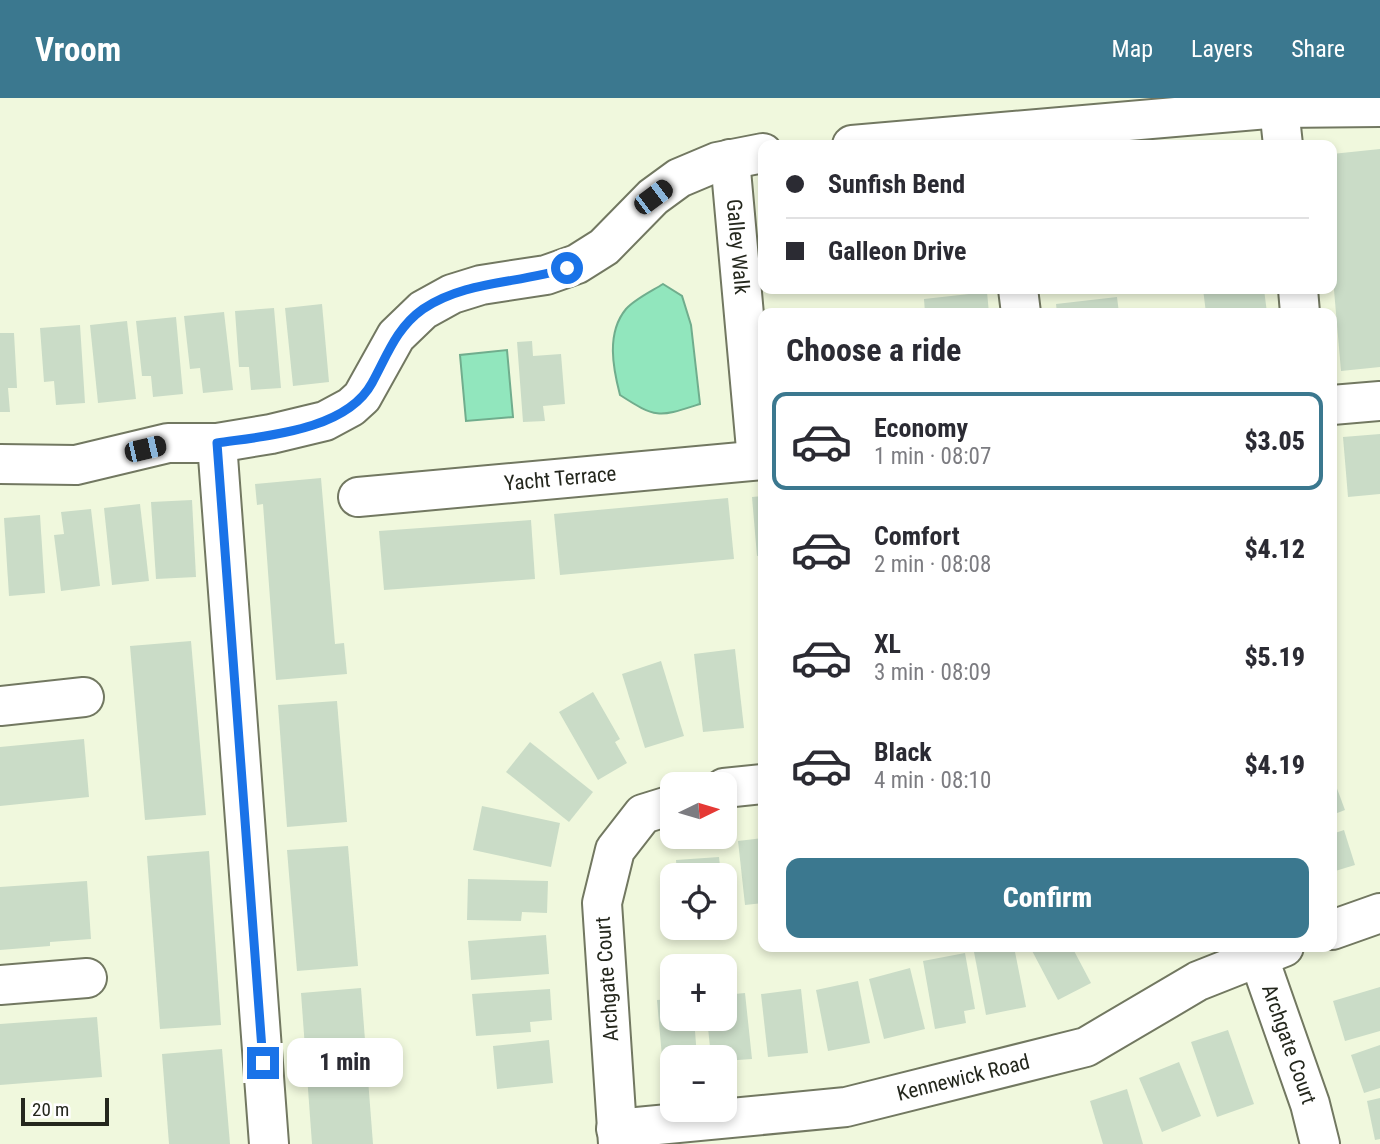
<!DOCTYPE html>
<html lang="en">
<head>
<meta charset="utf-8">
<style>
	:root { --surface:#fff; --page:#f2f2f3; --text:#2b2b33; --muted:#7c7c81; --line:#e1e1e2; --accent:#3b788f }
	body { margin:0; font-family:"Roboto Condensed",sans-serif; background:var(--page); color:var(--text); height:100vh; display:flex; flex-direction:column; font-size:26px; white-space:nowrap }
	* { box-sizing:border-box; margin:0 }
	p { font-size:23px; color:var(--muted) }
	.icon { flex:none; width:38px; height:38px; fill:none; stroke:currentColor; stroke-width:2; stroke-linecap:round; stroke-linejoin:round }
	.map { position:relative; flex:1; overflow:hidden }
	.side { position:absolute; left:758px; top:210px; width:579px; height:644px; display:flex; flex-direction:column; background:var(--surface); border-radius:14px; box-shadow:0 4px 10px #0003 }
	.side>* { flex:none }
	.top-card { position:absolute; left:758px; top:42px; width:579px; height:154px; border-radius:14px; box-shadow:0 4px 10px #0003; display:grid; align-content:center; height:154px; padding:0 28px; background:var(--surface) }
	.needle { width:46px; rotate:85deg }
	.controls { position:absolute; left:660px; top:674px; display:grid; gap:14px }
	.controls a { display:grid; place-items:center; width:77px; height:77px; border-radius:14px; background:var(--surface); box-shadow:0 4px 10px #0003; font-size:35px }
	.scale { position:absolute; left:21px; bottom:18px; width:88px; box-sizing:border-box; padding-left:7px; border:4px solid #24271d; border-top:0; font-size:19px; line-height:24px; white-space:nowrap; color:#24271d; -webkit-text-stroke:5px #fff; paint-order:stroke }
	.end { position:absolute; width:32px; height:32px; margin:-16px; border:9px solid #1a73e8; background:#fff; box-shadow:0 0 0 4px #fff }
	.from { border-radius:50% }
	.bubble { position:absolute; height:49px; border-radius:14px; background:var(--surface); box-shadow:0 4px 10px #0003; font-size:23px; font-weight:800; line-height:49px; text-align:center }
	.car { position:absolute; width:21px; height:42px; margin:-21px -10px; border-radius:9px; box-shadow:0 0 5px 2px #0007; background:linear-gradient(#222 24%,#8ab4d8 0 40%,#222 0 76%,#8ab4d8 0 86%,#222 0) }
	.top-card b { display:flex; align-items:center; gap:24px; height:66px; font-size:26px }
	.top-card b+b { border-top:2px solid var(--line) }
	.top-card i { width:18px; height:18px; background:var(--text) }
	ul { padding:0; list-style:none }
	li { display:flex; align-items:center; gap:21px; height:98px; margin:0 14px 10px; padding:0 14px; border:4px solid transparent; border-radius:14px }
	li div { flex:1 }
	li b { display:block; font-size:26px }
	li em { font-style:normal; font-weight:800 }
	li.selected { border-color:var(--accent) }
	li>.icon { width:63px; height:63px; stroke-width:1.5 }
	h2 { padding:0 28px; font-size:32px; line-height:84px }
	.cta { display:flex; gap:14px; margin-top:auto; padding:14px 28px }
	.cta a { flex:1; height:80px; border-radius:14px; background:var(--accent); color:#fff; font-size:28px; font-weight:800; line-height:80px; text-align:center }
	header { display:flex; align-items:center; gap:42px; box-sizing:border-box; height:98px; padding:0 35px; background:var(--accent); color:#fff }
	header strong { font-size:33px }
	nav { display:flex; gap:38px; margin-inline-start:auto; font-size:24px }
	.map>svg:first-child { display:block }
</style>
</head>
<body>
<header>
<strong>Vroom</strong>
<nav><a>Map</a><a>Layers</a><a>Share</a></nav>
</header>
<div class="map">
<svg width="1380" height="1046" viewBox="0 0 1380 1046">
	<rect width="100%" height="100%" fill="#f0f8dd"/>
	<g fill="#91e6bd" stroke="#70ad8d" stroke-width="2">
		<path d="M663,186L682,198L691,227L700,306C659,319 657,321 620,297C613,270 606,235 626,211C635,201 652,193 663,186Z"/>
		<polygon points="507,252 513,319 466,323 460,257"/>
	</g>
	<g fill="#cadcc7">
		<polygon points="1248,42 1248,47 1219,47 1219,45"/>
		<polygon points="1380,51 1380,269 1341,273 1332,169 1332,56"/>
		<polygon points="1203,191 1264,191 1267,215 1206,215"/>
		<polygon points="987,194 989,215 925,215 924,201"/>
		<polygon points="1117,199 1119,215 1057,215 1056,206"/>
		<polygon points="322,206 329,284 293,288 285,210"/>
		<polygon points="274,210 281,290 251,292 249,269 239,269 235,213"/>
		<polygon points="224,214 233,292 203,295 200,270 190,271 184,218"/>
		<polygon points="176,219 183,296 153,299 151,278 142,278 136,223"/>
		<polygon points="127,223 136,301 98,305 90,227"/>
		<polygon points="80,227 85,305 56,307 54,283 44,284 40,230"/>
		<polygon points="0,235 14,235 17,290 8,290 10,314 0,314"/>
		<polygon points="532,243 533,258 561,256 565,306 543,308 545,323 523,324 517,244"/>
		<polygon points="1380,336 1380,396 1348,399 1343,339"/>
		<polygon points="321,380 335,546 344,545 347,576 276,582 263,406 257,407 255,386"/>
		<polygon points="763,398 763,457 757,458 752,399"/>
		<polygon points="728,400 734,461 560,477 554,416"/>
		<polygon points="192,402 196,479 156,481 151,404"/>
		<polygon points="140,406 149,483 112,487 104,410"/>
		<polygon points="91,411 100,488 61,493 54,437 64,436 61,414"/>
		<polygon points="40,417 45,495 9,498 4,420"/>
		<polygon points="531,422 535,481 384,492 379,433"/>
		<polygon points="191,543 206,717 145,722 130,548"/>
		<polygon points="758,550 763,550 763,583 761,583"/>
		<polygon points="735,551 744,630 703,634 694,556"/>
		<polygon points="661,563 684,638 645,650 622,576"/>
		<polygon points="593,594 620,641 615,644 627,665 598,682 559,614"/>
		<polygon points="337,603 347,724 287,729 278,607"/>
		<polygon points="84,641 89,699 0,708 0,649"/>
		<polygon points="530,644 593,694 569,724 506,674"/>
		<polygon points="1332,677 1345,712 1332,717"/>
		<polygon points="482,708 560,725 551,769 473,752"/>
		<polygon points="1344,732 1355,767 1332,774 1332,736"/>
		<polygon points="763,740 763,805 745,807 738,743"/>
		<polygon points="348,748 358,868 297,873 287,752"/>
		<polygon points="209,753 221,927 160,931 147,758"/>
		<polygon points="719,759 721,777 677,777 676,762"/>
		<polygon points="468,781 548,783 547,815 522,814 521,823 467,822"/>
		<polygon points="87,783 91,841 50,844 50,848 0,852 0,789"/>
		<polygon points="546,837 549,876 471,882 468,843"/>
		<polygon points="1002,849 1014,849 1026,909 986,917 974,854"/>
		<polygon points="1030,849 1072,849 1091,885 1058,902"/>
		<polygon points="965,855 975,911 964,913 966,925 935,931 923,863"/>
		<polygon points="910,870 925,931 884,941 869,881"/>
		<polygon points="858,883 870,945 828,953 816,892"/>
		<polygon points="1380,889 1380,933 1345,943 1333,903"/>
		<polygon points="361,890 373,1046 312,1046 301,895"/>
		<polygon points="550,891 552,922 530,924 531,934 476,938 472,896"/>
		<polygon points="801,891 808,955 768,959 761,896"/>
		<polygon points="745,895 752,961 724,963 724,959 711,959 707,920 724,920 724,897"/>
		<polygon points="672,901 672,920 694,920 697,959 672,959 672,969 663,970 657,902"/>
		<polygon points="97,919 102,979 0,987 0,926"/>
		<polygon points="1228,932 1254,1006 1217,1019 1191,944"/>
		<polygon points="549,942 553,985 497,991 493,948"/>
		<polygon points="1380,947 1380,990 1364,995 1351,957"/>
		<polygon points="222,951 230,1046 169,1046 162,956"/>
		<polygon points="1179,964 1201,1018 1162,1034 1139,980"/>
		<polygon points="1127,991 1143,1046 1103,1046 1090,1003"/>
		<polygon points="1380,1000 1380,1041 1375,1042 1367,1003"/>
	</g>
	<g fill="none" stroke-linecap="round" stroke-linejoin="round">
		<g stroke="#727861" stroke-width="42">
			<g id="minor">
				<polyline points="1279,10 1283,47"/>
				<polyline points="852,47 1279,10 1380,9"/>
				<path id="s1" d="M730,61L757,362"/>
				<polyline points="1018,191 1021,215"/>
				<polyline points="1298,191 1300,215"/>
				<polyline points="1332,307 1380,303"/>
				<polyline points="217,345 269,1046"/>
				<polyline points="0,366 76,367 168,345 217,345 271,336 325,323 351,309 362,299 396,238 423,212 452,196 481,187 546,177 577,166 604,149 653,99 679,80 717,64 763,55"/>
				<path id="s2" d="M358,399L763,362"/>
				<polyline points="0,608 84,599"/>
				<polyline points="724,690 763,686"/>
				<polyline points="1332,832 1380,815"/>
				<path id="s3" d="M1255,849L1310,1006L1320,1046"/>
				<polyline points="0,887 87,880"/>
				<path id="s4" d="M616,1031L846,1009L1086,949L1198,883L1284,849"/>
				<polyline points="618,1046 602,805 615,752 643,716 672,707"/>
			</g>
		</g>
		<use href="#minor" stroke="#fff" stroke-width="38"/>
	</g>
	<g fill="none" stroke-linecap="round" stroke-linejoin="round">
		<path stroke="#1a73e8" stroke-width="9" d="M263,965L217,345C264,338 346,333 372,285C387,258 396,230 423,211C466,182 519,186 567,170"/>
	</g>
	<g text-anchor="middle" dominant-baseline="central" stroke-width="5" stroke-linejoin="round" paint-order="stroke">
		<g font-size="21" fill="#24271d" stroke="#fff">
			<text stroke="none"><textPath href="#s1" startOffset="88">Galley Walk</textPath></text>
			<text stroke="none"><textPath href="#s2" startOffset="203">Yacht Terrace</textPath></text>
			<text transform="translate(607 881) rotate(-94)">Archgate Court</text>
			<text stroke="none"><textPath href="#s3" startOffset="103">Archgate Court</textPath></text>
			<text stroke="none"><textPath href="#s4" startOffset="352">Kennewick Road</textPath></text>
		</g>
	</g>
</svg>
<div class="controls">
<a><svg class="needle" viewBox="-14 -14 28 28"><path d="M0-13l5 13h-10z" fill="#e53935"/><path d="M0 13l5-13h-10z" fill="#7c7c81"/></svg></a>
<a><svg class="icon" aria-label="locate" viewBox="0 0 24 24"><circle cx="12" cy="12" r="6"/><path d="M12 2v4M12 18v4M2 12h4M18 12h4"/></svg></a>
<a>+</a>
<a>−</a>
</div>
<div class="scale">20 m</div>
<i class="end from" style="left:567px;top:170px"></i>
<i class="end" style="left:263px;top:965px"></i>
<div class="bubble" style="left:287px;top:940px;width:116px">1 min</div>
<i class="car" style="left:653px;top:99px;rotate:53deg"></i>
<i class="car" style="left:145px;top:351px;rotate:77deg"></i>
<div class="top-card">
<b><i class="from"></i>Sunfish Bend</b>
<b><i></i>Galleon Drive</b>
</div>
<section class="side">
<h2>Choose a ride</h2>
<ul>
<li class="selected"><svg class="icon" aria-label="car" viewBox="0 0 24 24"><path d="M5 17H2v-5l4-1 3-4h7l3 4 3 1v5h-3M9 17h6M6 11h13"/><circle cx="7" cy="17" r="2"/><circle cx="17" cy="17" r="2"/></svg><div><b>Economy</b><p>1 min · 08:07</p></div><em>$3.05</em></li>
<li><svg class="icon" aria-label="car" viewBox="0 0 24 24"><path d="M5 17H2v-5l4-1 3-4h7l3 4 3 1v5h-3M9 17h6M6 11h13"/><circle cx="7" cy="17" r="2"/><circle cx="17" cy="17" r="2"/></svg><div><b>Comfort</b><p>2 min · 08:08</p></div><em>$4.12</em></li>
<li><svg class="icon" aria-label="car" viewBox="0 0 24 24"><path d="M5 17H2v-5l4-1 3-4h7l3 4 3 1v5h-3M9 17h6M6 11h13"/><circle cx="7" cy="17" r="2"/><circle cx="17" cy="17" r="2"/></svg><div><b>XL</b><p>3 min · 08:09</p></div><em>$5.19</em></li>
<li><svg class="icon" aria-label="car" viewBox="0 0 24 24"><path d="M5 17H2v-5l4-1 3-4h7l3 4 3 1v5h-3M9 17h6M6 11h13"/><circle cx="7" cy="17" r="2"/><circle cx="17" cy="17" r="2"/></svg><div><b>Black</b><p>4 min · 08:10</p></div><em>$4.19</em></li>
</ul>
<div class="cta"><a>Confirm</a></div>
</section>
</div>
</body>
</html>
